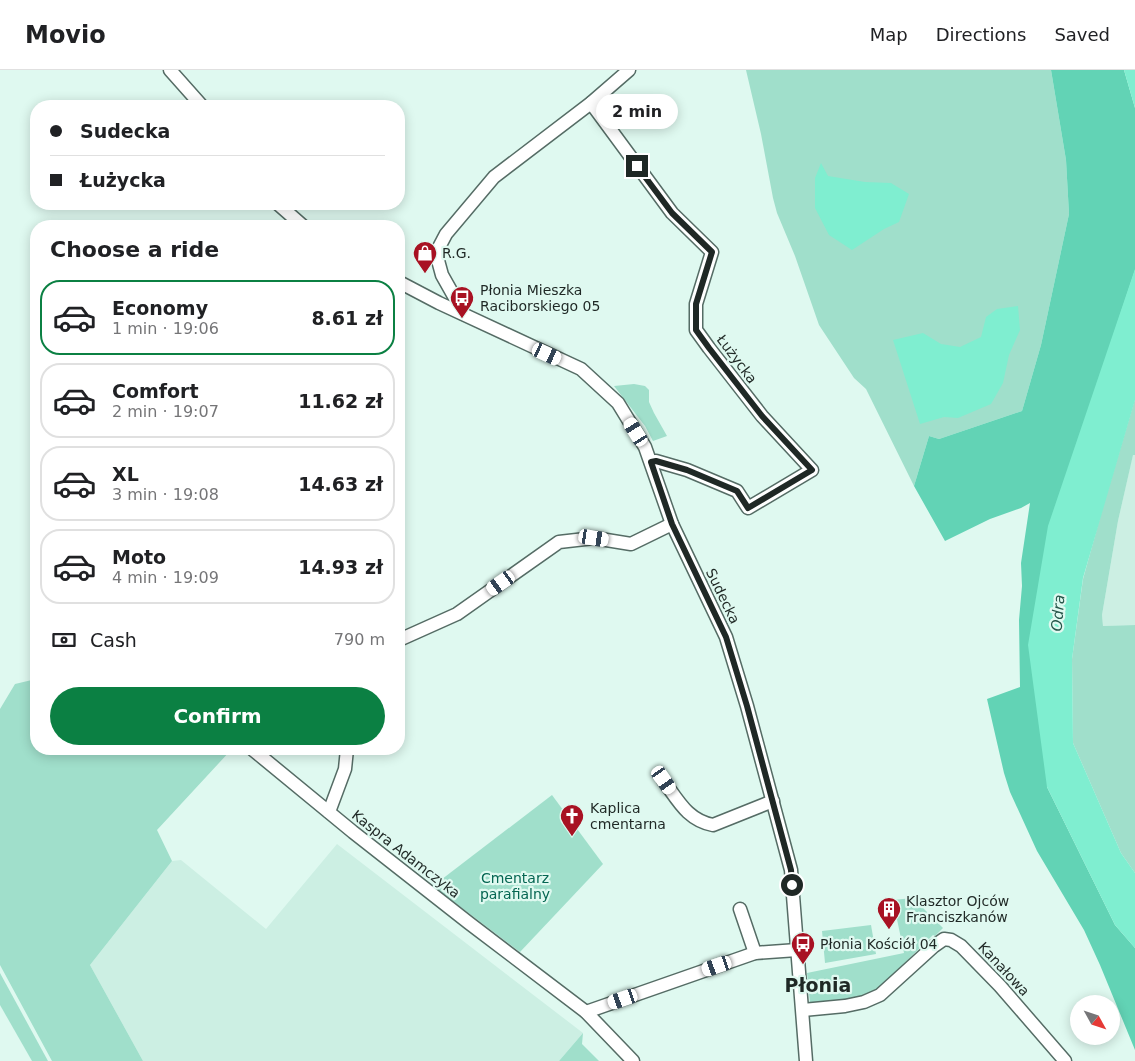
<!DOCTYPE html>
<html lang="en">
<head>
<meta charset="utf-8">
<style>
	:root { --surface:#fff; --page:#f2f2f2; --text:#202124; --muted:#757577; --line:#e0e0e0; --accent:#0b8043 }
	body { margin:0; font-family:"DejaVu Sans",sans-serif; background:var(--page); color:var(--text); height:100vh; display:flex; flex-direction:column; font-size:19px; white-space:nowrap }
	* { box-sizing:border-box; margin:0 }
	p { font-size:16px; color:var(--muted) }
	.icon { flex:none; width:28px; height:28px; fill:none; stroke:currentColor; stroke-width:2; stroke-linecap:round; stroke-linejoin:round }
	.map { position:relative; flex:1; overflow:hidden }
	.panel { position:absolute; left:30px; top:150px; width:375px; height:535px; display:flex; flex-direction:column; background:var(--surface); border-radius:20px; box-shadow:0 2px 12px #0003 }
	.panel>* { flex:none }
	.hud { position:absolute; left:30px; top:30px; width:375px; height:110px; border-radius:20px; box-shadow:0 2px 12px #0003; display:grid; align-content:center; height:110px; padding:0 20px; background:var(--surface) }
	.needle { width:32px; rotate:130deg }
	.tools { position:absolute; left:1070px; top:925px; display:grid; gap:10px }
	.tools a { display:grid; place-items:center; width:50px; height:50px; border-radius:50%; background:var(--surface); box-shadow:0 2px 12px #0003; font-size:25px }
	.end { position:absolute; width:22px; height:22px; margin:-11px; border:6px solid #1f2825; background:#fff; box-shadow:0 0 0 2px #fff }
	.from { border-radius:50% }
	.bubble { position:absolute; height:35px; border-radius:18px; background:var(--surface); box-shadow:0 2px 12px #0003; font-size:16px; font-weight:700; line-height:35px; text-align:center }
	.car { position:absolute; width:15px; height:30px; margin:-15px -8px; border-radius:6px; box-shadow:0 0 4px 1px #0007; background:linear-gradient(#fff 24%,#345 0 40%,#fff 0 76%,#345 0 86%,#fff 0) }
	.hud b { display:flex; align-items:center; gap:18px; height:48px; font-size:19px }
	.hud b+b { border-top:1px solid var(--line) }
	.hud i { width:12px; height:12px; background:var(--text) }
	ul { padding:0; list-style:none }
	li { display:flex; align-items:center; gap:15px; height:75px; margin:0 10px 8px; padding:0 10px; border:2px solid var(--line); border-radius:20px }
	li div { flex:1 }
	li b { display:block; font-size:19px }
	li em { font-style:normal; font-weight:700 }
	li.current { border-color:var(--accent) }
	li>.icon { width:45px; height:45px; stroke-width:1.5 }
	h2 { padding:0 20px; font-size:22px; line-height:60px }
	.pay { display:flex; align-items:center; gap:12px; height:55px; padding:0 20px; font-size:19px }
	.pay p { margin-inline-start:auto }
	.action { display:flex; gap:10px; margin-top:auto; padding:10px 20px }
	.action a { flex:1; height:58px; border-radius:30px; background:var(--accent); color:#fff; font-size:20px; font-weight:700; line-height:58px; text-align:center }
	header { display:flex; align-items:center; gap:30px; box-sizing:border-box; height:70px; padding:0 25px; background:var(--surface); border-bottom:1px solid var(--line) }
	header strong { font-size:24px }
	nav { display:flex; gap:28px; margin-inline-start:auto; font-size:18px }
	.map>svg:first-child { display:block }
</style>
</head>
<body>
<header>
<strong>Movio</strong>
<nav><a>Map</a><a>Directions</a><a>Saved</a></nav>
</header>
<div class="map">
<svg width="1135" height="991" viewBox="0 0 1135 991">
	<rect width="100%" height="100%" fill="#dff9f0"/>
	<g fill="#ccefe3">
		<polygon points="1133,384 1135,385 1135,555 1103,556 1102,545 1118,451"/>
		<polygon points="337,774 583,963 559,991 143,991 90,895 172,791 181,790 266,859"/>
	</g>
	<g fill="#a0dfcb">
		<polygon points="746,0 1051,0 1066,90 1069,144 1041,275 1022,341 939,369 929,366 914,416 866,319 854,308 819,255 795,186 777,143 773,128 761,64"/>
		<polygon points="634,314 645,316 649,320 649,332 654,343 667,366 653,371 645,356 614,316"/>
		<polygon points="1135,329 1135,385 1133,385 1118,451 1102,545 1103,556 1135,555 1135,803 1121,783 1073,673 1072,589 1083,509 1103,437"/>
		<polygon points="36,609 36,679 230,679 231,680 157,760 172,791 90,895 143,991 52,991 0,895 0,639 15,614"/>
		<polygon points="552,725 603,794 520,882 433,816"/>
		<polygon points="913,828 943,858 935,866 933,865 877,920 855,929 810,933 807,903 904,883 893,830"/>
		<polygon points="871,855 876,884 825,893 822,861"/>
		<polygon points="0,903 48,991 32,991 0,935"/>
		<polygon points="583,963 582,974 599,991 559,991"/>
	</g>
	<polygon fill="#62d3b5" points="1051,0 1124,0 1135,38 1135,200 1081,363 1047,717 1115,855 1135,878 1135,980 1100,895 1084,860 1037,781 1010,722 1004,703 987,629 1020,617 1019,550 1022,516 1021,493 1030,433 1021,438 990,449 945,471 914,416 929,366 939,369 1022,341 1041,275 1069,144 1066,90"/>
	<g fill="#7feed0">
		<polygon points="1124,0 1135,0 1135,38"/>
		<polygon points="821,93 828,106 865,112 891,113 909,124 899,152 884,159 852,180 829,165 815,138 815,108"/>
		<polygon points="1135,199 1135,330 1083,508 1072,589 1073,673 1121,783 1135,803 1135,878 1115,855 1047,717 1028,575 1048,456"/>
		<polygon points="1018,236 1020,260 1009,285 1003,313 991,334 958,348 944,347 920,354 893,270 923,263 941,274 960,277 981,267 986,247 997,239"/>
	</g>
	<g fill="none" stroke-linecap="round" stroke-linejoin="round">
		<g stroke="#556c65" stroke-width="15">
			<g id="minor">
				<polyline points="170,0 202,36"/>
				<polyline points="591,33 672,143 712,182 696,234 696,260 709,278 762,346 812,400 748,438 737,421 687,400 656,391 651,392"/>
				<polyline points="278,134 303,156"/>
				<polyline points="399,212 439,233 581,299 618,333 645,377 672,454 726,567 747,636 791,800 806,991"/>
				<polyline points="464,244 442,205 436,183 446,164 494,107 591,33 629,0"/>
				<polyline points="399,570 457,544 559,472 594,468 631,474 672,454"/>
				<polyline points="252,679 353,762 469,853 586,942 633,991"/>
				<path d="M663,710C678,730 687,750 713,755L773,731"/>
				<polyline points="329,742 345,699 347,679"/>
				<polyline points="740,839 755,883"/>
				<polyline points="803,940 845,936 864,932 880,925 934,876 944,869 951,870 961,876 1000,916 1065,991"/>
				<polyline points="586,942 755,883 797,880"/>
			</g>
		</g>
		<use href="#minor" stroke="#fff" stroke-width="12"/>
	</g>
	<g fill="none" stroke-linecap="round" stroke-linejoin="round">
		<polyline stroke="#1f2825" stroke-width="6" points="637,96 672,143 712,182 696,234 696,260 709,278 762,346 812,400 748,438 737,421 687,400 656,391 651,392 672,454 726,567 747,636 791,800 792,815"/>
	</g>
	<defs>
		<g id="shop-pin" transform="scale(1.25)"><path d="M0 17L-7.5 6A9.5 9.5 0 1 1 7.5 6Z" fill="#a81223" stroke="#dff9f0"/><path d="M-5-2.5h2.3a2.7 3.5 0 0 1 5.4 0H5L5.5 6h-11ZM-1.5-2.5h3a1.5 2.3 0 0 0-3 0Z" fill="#fff"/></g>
		<g id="bus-pin" transform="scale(1.25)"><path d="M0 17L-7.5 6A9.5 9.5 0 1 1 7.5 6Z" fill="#a81223" stroke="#dff9f0"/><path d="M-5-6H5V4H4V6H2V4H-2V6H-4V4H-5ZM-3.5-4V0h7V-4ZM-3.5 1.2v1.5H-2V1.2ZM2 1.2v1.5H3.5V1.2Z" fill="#fff"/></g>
		<g id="church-pin" transform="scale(1.25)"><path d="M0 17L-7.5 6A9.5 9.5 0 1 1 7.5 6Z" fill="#a81223" stroke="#dff9f0"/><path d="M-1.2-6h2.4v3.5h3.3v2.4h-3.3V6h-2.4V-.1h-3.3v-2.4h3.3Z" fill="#fff"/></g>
		<g id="building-pin" transform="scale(1.25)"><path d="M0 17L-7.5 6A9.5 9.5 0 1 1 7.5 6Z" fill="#a81223" stroke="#dff9f0"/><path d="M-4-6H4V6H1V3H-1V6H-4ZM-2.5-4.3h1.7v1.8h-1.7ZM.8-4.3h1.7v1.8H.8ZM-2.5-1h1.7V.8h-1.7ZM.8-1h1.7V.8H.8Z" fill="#fff"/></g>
	</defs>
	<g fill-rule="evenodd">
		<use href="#shop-pin" x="425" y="183"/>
		<use href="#bus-pin" x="462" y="228"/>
		<use href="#church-pin" x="572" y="746"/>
		<use href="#building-pin" x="889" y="839"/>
		<use href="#bus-pin" x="803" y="874"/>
	</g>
	<g text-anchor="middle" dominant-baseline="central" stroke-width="4.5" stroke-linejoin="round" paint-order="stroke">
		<g font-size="14" fill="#1f2825" stroke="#dff9f0" text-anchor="start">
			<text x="442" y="183">R.G.</text>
			<text x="480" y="220">Płonia Mieszka<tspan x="480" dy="16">Raciborskiego 05</tspan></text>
			<text x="590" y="738">Kaplica<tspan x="590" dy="16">cmentarna</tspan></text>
			<text x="906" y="831">Klasztor Ojców<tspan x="906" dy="16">Franciszkanów</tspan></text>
			<text x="820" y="874">Płonia Kościół 04</text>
		</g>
		<g font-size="14" fill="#1f2825" stroke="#dff9f0">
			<text transform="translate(737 289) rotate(53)">Łużycka</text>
			<text transform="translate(723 526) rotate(64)">Sudecka</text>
			<text transform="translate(406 784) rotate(38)">Kaspra Adamczyka</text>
			<text transform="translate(1004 899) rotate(47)">Kanałowa</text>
		</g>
		<g font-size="14" fill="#056652" stroke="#dff9f0">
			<text x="515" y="808">Cmentarz<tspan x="515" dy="16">parafialny</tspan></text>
		</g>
		<g font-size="15" font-style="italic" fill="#27564a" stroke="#dff9f0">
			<text transform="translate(1058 543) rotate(-85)">Odra</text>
		</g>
		<g font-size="19" font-weight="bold" fill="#1f2825" stroke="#dff9f0">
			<text x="818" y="915">Płonia</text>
		</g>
	</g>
</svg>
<div class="tools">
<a><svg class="needle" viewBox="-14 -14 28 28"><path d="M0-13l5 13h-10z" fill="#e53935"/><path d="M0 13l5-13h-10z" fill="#757577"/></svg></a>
</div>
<i class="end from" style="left:792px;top:815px"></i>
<i class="end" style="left:637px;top:96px"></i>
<div class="bubble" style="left:596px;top:24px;width:82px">2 min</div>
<i class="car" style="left:547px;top:284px;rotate:115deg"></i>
<i class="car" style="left:636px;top:362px;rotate:328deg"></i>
<i class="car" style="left:594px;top:468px;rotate:99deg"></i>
<i class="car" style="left:501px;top:513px;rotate:235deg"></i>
<i class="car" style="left:664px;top:710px;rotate:145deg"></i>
<i class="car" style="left:717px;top:896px;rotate:251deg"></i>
<i class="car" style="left:623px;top:929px;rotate:251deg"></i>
<div class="hud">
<b><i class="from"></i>Sudecka</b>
<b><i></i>Łużycka</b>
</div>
<section class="panel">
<h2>Choose a ride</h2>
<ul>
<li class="current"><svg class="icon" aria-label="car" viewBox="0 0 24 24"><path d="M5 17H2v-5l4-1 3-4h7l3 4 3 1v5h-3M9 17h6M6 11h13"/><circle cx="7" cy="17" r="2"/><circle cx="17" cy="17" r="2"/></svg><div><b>Economy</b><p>1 min · 19:06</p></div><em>8.61 zł</em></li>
<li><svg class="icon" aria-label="car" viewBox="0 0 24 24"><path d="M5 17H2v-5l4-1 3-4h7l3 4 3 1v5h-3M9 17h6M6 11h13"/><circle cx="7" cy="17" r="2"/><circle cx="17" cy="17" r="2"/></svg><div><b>Comfort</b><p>2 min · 19:07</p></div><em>11.62 zł</em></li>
<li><svg class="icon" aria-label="car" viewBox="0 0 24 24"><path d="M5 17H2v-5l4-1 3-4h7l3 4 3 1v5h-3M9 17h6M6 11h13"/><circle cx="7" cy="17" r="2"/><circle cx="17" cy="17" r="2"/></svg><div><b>XL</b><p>3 min · 19:08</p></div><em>14.63 zł</em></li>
<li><svg class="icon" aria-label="car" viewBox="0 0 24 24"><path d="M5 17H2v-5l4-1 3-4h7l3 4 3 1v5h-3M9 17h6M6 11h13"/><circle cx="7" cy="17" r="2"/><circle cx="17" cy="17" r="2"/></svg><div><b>Moto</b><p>4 min · 19:09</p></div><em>14.93 zł</em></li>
</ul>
<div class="pay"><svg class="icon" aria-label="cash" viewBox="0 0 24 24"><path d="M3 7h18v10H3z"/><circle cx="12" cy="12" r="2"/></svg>Cash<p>790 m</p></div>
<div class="action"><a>Confirm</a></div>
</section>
</div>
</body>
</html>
